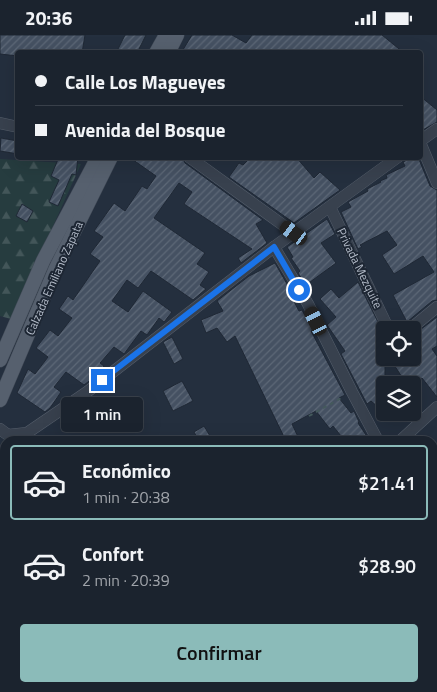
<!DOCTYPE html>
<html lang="es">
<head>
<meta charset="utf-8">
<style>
	:root { --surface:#1b232e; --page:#242b36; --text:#f1f3f6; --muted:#a0a4aa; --line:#39404a; --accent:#8bbbb9 }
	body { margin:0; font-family:"Titillium Web",sans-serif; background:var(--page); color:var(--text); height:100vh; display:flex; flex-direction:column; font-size:19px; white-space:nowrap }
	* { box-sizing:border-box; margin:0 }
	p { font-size:16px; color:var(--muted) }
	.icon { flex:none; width:28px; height:28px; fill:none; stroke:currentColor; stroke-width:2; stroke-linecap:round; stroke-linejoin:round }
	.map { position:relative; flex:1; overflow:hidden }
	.sheet { position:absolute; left:0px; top:401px; width:438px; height:256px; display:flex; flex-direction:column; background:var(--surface); border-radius:15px 15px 0 0; box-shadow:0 5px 20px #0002,0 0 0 1px var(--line) }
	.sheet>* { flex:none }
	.guide { position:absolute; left:15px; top:15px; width:408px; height:110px; border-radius:5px; box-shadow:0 5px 20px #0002,0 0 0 1px var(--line); display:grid; align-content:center; height:110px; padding:0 20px; background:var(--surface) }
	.controls { position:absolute; left:376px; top:286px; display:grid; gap:10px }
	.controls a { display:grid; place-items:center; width:45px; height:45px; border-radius:5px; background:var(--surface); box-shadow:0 5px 20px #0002,0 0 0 1px var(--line); font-size:25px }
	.end { position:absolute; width:22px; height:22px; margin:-11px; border:6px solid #1a73e8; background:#fff; box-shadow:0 0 0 2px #fff }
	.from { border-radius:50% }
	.bubble { position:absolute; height:35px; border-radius:5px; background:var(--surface); box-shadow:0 5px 20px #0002,0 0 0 1px var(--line); font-size:16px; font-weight:600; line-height:35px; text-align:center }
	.car { position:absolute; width:15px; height:30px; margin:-15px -8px; border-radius:6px; box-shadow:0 0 4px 1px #0007; background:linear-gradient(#222 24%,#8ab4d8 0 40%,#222 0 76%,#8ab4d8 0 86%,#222 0) }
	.guide b { display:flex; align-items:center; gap:18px; height:48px; font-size:19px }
	.guide b+b { border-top:1px solid var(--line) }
	.guide i { width:12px; height:12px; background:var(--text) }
	ul { padding:9px 0 0; list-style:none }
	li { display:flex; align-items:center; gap:15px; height:75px; margin:0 10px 8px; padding:0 10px; border:2px solid transparent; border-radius:5px }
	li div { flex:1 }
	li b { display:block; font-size:19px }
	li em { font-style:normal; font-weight:600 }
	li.active { border-color:var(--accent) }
	li>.icon { width:45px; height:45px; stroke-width:1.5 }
	.action { display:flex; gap:10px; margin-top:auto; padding:10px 20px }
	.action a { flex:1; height:58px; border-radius:5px; background:var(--accent); color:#111; font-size:20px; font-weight:600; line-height:58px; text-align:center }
	.status { display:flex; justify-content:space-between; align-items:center; height:35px; padding:0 25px; background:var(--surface); direction:ltr }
	.status svg { height:14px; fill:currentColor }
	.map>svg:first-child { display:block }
</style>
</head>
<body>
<div class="status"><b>20:36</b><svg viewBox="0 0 49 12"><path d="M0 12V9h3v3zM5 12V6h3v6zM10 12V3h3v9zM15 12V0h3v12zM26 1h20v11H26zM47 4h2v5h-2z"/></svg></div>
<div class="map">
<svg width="437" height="657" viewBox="0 0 437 657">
	<defs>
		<pattern id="forest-firs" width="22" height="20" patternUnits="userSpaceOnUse" patternTransform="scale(1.25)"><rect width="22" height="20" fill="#263c3f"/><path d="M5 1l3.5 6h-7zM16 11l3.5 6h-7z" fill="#435659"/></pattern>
		<pattern id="building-hatch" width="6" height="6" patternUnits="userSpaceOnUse" patternTransform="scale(1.25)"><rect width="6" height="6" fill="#455162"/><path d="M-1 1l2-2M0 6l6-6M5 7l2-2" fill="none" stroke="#5d6877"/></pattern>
	</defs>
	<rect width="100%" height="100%" fill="#242f3e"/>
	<polygon fill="url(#forest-firs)" points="0,124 81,129 11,284 0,281"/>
	<g fill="url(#building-hatch)" stroke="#1f2835">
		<polygon points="0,0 85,0 82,18 18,18 18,21 0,19"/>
		<polygon points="125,0 146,0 137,18 116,18"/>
		<polygon points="192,0 232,0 246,8 252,0 382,0 404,18 181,18"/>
		<polygon points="420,61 437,75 437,87 421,96"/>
		<polygon points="1,103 18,106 18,119 0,116"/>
		<polygon points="59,122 78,122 76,140 72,139 58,171 49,167 59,145 51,141"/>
		<polygon points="129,122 182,122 185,128 263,185 256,189 267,208 241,228 238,223 252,214 184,169 192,157 179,148 154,183 205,218 197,229 209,237 200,250 206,254 193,265 151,236 138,253 127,245 112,266 128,277 143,256 172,277 164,287 159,283 147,300 141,296 124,319 114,312 100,328 104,331 99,338 84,350 66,337 54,352 61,357 50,373 45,377 17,358 28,334 35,339 48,322 36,313 50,295 58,301 72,283 59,274 68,261 73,265 100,226 90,219 103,202 94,196 114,168 125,176 142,151 147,154 156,141"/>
		<polygon points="251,122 296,122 314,143 320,137 340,155 294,188 229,142 239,128 243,130"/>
		<polygon points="413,122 418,122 430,151 437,155 437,265 432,266 407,287 393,260 434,237 423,221 394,239 382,220 397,210 387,196 360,210 362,212 358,214 341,177 351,172 348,167 368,156 367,154 381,147 380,146 387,143 386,140 405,131 403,127"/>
		<polygon points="22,169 33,176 27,187 16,181"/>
		<polygon points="327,184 335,199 321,208 336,228 306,250 298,238 300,236 291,223 293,222 287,212"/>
		<polygon points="275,228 291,256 289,257 299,276 302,275 313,295 311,296 345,360 339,363 351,378 354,376 359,387 358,388 366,400 358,406 345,406 333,391 330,394 316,376 292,389 300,406 286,406 235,301 227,307 217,293 206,298 201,285 223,276 217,266 249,241"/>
		<polygon points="358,247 385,301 385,378 371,366 367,369 341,319 345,316 327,290 336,282 320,264 331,254 339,263"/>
		<polygon points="437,282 437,311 432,314 437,321 437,362 422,343 410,350 407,350 389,322 412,322 412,301"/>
		<polygon points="172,302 183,324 174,329 163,307"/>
		<polygon points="182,346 193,366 173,376 163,356"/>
		<polygon points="204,391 213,406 199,406 194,397"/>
	</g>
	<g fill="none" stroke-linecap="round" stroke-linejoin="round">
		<g stroke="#565f6c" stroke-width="12">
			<g id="minor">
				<polyline points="0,88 18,92"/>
				<polyline points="420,106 437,94"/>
				<polyline points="420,107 437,148"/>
				<polyline points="189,122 294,198"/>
				<polyline points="330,172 389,295"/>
				<polyline points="274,212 308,269 352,357 378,406"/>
				<polyline points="409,295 437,272"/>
				<polyline points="0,394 8,400 27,398 87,357 274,212 398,122"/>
				<polyline points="400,406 437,372"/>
				<polyline points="432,471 437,467"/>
				<polyline points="432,529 437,536"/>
				<polyline points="432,588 437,585"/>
				<polyline points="330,657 338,652"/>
			</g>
		</g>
		<g stroke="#414a57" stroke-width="15">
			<g id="major">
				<polyline points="156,18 166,0"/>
				<polyline points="168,18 177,0"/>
				<polyline points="0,325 43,226 98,122"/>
				<polyline points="0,365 56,233 111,122"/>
			</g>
		</g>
		<polyline stroke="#44595c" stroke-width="2" stroke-dasharray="4 4" stroke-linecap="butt" points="309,381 343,362"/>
		<use href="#minor" stroke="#38414e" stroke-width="11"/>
		<use href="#major" stroke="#56606e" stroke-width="14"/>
	</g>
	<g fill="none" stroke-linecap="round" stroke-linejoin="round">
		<polyline stroke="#1a73e8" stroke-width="6" points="102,345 274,212 299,255"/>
	</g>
	<g text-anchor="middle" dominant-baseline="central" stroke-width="4" stroke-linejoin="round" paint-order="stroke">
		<g font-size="12" fill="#b4bcc9" stroke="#1d2633">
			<text transform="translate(360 233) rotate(64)">Privada Mezquite</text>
			<text transform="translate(54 243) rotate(-66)">Calzada Emiliano Zapata</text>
		</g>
	</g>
</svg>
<div class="controls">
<a><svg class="icon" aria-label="locate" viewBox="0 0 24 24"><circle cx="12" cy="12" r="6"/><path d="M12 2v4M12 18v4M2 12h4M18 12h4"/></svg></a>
<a><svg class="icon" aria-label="layers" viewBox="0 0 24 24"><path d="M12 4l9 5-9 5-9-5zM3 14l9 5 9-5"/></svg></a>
</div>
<i class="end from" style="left:299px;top:255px"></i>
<i class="end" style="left:102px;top:345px"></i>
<div class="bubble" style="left:61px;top:362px;width:82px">1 min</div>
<i class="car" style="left:294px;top:198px;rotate:306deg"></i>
<i class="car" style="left:316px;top:286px;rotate:334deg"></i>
<div class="guide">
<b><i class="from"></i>Calle Los Magueyes</b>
<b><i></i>Avenida del Bosque</b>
</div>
<section class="sheet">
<ul>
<li class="active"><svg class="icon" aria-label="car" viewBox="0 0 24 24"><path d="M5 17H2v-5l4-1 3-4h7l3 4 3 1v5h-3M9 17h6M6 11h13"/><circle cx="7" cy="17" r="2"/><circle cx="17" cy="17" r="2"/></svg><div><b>Económico</b><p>1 min · 20:38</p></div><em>$21.41</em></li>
<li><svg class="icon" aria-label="car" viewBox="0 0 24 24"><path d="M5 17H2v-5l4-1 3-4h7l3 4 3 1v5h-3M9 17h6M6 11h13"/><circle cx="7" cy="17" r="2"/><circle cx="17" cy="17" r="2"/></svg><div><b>Confort</b><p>2 min · 20:39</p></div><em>$28.90</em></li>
</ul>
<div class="action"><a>Confirmar</a></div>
</section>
</div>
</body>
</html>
